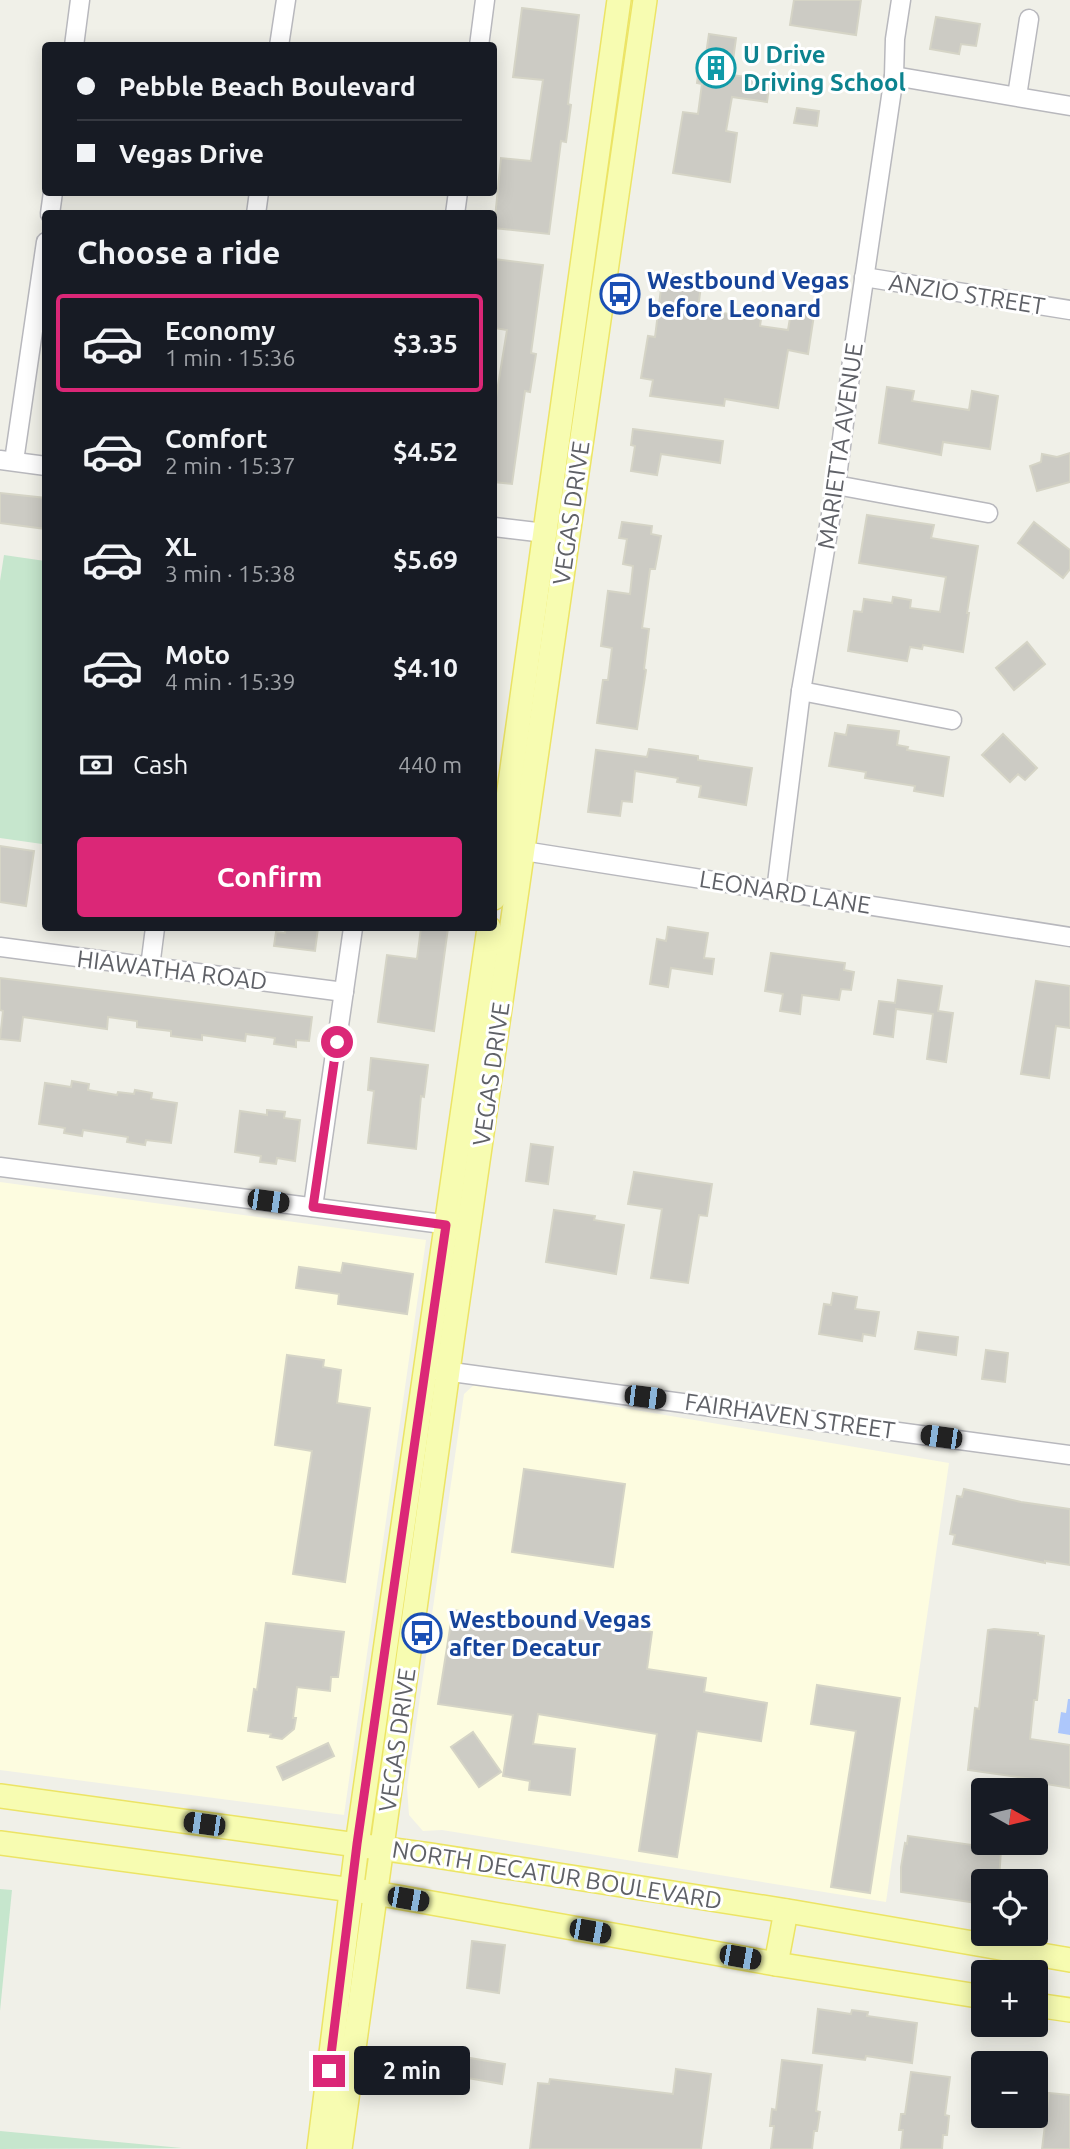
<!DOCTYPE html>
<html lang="en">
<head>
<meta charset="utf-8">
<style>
	:root { --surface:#171b24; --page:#242831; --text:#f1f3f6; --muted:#9ea1a6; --line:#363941; --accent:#db2777 }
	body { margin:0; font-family:Ubuntu,sans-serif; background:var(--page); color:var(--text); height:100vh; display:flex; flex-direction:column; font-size:26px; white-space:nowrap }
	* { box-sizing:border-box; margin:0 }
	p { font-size:23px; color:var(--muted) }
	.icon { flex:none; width:38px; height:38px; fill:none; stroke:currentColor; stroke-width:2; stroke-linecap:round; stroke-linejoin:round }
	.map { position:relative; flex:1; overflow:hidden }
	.side { position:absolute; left:42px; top:210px; width:455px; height:721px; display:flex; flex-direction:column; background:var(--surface); border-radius:7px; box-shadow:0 4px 18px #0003 }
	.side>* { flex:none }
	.hud { position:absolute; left:42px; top:42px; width:455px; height:154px; border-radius:7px; box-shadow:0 4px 18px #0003; display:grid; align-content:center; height:154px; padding:0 35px; background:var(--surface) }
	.needle { width:46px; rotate:98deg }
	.tools { position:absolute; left:971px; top:1778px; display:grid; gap:14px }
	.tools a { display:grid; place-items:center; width:77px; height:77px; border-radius:7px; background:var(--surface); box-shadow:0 4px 18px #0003; font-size:35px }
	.end { position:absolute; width:32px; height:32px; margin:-16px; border:9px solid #db2777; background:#fff; box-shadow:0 0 0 4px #fff }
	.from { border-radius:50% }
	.bubble { position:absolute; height:49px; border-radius:7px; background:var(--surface); box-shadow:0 4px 18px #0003; font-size:23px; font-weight:600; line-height:49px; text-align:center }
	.car { position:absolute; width:21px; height:42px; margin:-21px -10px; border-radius:9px; box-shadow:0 0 5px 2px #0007; background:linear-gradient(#222 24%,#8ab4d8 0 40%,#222 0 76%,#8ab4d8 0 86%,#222 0) }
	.hud b { display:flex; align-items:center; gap:24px; height:66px; font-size:26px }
	.hud b+b { border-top:2px solid var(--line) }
	.hud i { width:18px; height:18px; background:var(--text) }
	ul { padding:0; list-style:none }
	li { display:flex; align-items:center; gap:21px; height:98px; margin:0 14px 10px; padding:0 21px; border:4px solid transparent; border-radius:7px }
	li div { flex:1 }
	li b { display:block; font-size:26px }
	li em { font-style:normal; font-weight:600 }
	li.current { border-color:var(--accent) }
	li>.icon { width:63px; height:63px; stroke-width:1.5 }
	h2 { padding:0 35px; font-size:32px; line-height:84px }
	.pay { display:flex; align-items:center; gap:18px; height:77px; padding:0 35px; font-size:26px }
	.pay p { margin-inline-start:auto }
	.cta { display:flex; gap:14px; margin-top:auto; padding:14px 35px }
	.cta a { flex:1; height:80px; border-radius:7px; background:var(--accent); color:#fff; font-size:28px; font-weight:600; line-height:80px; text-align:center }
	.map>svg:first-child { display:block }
</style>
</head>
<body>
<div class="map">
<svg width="1070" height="2149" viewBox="0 0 1070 2149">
	<rect width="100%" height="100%" fill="#f0f0e8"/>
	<g fill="#fdfce0">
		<polygon points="0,1182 426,1240 344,1815 0,1770"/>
		<polygon points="476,1383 949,1463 886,1902 442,1830 423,1831 409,1815 407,1787 464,1394"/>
	</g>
	<g fill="#c6e6cd">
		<polygon points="4,555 45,561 46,839 43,838 42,844 0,838 0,581"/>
		<polygon points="0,1889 12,1890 0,2011"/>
		<polygon points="0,2131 182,2148 0,2149"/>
	</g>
	<polygon fill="#adc7fb" points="1068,1699 1070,1699 1070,1735 1058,1733 1061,1712 1066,1713"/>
	<g fill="#cccbc4" stroke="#d5d4c6" stroke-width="2">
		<polygon points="794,0 861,0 856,35 790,25"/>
		<polygon points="522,8 579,15 568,104 571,105 566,142 561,141 549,234 494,228 501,158 531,161 543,80 513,77"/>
		<polygon points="936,17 980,24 976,46 961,44 959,54 930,49"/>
		<polygon points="709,34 736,38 731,75 770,80 767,102 732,97 726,131 737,133 730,182 673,173 683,112 698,114 702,84 697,83 700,60 705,61"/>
		<polygon points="797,108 819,111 817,126 794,123"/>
		<polygon points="494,259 543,265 531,353 536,354 530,392 525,391 512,484 494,482 494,410 507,330 494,328"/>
		<polygon points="663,273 702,278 698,309 761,319 760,326 788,330 791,312 814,315 808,354 788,350 778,408 725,399 724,406 650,396 653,380 641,378 648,336 655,337"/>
		<polygon points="887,387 914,391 912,401 969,410 972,391 998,396 990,449 943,442 941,455 879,443"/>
		<polygon points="633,429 723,441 720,463 661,454 657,475 631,471 635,446 631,445"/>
		<polygon points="1070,453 1070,482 1037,491 1030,466 1041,462 1042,454 1057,457"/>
		<polygon points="0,493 46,498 46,529 0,523"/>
		<polygon points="867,515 934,525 931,538 978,546 967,613 969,613 963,652 923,645 922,649 910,647 907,661 848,651 854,611 862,612 864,599 892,603 893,597 911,600 910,608 940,612 946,577 859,563"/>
		<polygon points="622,522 652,526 651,534 661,536 655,569 650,569 642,628 649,629 644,669 646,670 637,729 597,723 603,680 608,680 612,648 601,646 608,591 630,594 633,566 623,564 627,539 619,538"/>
		<polygon points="1034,522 1070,550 1070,569 1063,578 1018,543"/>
		<polygon points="1027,642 1045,664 1014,690 996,668"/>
		<polygon points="848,725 899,731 897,745 908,747 907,750 949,757 943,796 914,791 915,786 865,778 866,772 829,766 835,733 846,735"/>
		<polygon points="1003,734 1037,768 1025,780 1018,774 1010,782 982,755"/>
		<polygon points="649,749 698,756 698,760 752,768 746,805 699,797 701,786 677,782 678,778 635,771 632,802 622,801 620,816 588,812 596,750 647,757"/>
		<polygon points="0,846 34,851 26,906 0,902"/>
		<polygon points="668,927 708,933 704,958 714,959 712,974 671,968 668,987 650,984 657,939 666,941"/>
		<polygon points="286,928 318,928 315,951 274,946 276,932 285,933"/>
		<polygon points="421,928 448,928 434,1031 378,1022 387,955 417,959"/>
		<polygon points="771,953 845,963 844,970 854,972 851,990 841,989 839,1000 802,995 800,1014 780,1011 783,994 765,991"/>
		<polygon points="0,978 312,1017 309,1041 296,1040 296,1047 274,1044 275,1038 246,1034 245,1041 202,1035 202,1040 171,1036 171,1031 137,1027 137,1021 108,1017 107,1029 23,1017 20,1041 0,1039 3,1011 0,1010"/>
		<polygon points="898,980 942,986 938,1011 953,1013 946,1062 927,1059 933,1014 896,1009 893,1037 874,1034 879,1001 895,1003"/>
		<polygon points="1036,981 1070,986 1070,1028 1056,1026 1049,1078 1021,1074"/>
		<polygon points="371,1058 428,1065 424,1097 421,1096 416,1149 368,1143 374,1091 368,1090"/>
		<polygon points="72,1081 89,1084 88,1090 117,1095 118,1092 134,1094 135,1090 152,1093 151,1099 177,1103 171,1143 146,1140 145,1145 127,1142 128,1137 83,1130 82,1136 64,1133 65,1128 39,1124 45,1083 71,1087"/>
		<polygon points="267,1110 285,1112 284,1118 300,1120 295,1161 277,1158 276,1164 260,1162 261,1156 235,1152 240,1111 267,1115"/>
		<polygon points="531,1144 553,1147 548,1184 526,1181"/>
		<polygon points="634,1172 712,1184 707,1216 699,1215 688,1283 651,1278 662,1209 628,1204"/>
		<polygon points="554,1210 595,1216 594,1220 624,1225 616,1274 546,1262"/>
		<polygon points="343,1263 413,1274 407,1314 338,1304 339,1294 296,1288 299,1267 341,1273"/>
		<polygon points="833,1293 857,1297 855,1309 879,1312 875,1336 863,1334 862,1341 819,1334 824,1304 831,1305"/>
		<polygon points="918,1332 958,1337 956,1355 915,1349"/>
		<polygon points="986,1350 1008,1353 1005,1382 982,1379"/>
		<polygon points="287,1355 324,1360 323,1367 341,1370 337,1403 370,1408 345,1582 293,1574 312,1451 275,1445"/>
		<polygon points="524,1469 625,1484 613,1567 512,1552"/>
		<polygon points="964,1489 1021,1502 1070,1509 1070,1565 1045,1561 1045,1563 953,1544 955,1535 950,1534 957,1496 962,1497"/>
		<polygon points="453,1610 535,1623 537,1613 652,1632 647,1669 706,1678 704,1692 767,1703 761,1741 697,1731 677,1857 639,1851 657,1734 538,1714 533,1744 575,1749 570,1795 529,1790 530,1781 503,1776 513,1715 438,1704"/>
		<polygon points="266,1623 344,1632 338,1677 331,1677 330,1691 297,1687 293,1718 296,1718 294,1729 282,1739 270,1737 271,1734 248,1731 254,1689 257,1690"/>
		<polygon points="994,1629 1038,1633 1038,1635 1044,1636 1037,1700 1034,1700 1030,1739 1070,1745 1070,1788 1040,1783 1040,1780 968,1770 975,1708 979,1709 988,1630"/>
		<polygon points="817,1685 900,1698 870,1893 831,1887 856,1731 811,1724"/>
		<polygon points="473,1732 501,1772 479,1787 451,1747"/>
		<polygon points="328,1743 334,1756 283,1780 277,1767"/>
		<polygon points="908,1836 1001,1849 999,1881 984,1881 984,1904 901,1892 901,1867 905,1843 907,1844"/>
		<polygon points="472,1941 505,1945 499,1993 467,1988"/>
		<polygon points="818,2009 851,2014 852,2010 868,2012 867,2016 917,2023 912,2063 866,2056 865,2060 813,2053"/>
		<polygon points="459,2056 505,2064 502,2084 456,2076"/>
		<polygon points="782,2060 822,2065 816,2111 820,2112 817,2131 814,2131 812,2149 771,2149 774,2126 770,2126 772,2109 776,2110"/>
		<polygon points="676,2069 711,2074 701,2149 530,2149 538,2083 549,2084 550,2079 673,2094"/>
		<polygon points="911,2072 950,2077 945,2115 949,2116 947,2135 943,2135 942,2149 901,2149 903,2130 899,2130 901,2114 905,2114"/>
		<polygon points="1049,2093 1070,2095 1070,2149 1042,2149"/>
	</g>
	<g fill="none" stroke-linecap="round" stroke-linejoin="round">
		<g stroke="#b8b8bd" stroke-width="21">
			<g id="minor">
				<polyline points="74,46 80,0"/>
				<polyline points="279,46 286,0"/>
				<polyline points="479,46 485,0"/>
				<polyline points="894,76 1070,106"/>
				<polyline points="1017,96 1029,19"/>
				<polyline points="50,214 53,192"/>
				<polyline points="256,214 259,192"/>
				<polyline points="455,214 458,192"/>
				<polyline points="864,277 1070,310"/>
				<polyline points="0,460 46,466"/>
				<polyline points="14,461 46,242"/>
				<polyline points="836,485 988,513"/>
				<polyline points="494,527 545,533"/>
				<polyline points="801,691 952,720"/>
				<polyline points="511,849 1070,937"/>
				<polyline points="776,891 801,691 836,485 852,361 894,76 895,39 901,0"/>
				<polyline points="0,947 344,992"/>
				<polyline points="150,967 155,928"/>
				<polyline points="0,1167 458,1226"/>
				<polyline points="313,1207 353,928"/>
				<polyline points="437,1370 1070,1455"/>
			</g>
		</g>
		<g stroke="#ece465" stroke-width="26">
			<g id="major">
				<polyline points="494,898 619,0"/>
				<polyline points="0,1796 430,1855 794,1912 1070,1960"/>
				<polyline points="0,1843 375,1893 776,1964 984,1997"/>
				<polyline points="776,1964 786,1911"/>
				<polyline points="1036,2005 1070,2010"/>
				<polyline points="319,2149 357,1845 489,928"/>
				<polyline points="340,2149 452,1342 645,0"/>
			</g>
		</g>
		<use href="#minor" stroke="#fff" stroke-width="18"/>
		<use href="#major" stroke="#f7fcb1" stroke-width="23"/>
	</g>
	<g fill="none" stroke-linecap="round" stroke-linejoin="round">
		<polyline stroke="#db2777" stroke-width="9" points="329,2071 357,1844 446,1225 313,1207 337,1042"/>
	</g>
	<defs>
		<g id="building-ring" transform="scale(2.0125)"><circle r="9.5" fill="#fff" stroke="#0f9aa8" stroke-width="1.5"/><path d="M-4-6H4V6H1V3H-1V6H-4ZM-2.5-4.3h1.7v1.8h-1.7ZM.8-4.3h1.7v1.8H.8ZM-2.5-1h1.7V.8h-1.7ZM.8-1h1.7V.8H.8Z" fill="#0f9aa8"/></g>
		<g id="bus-ring" transform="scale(2.0125)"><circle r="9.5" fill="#fff" stroke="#1a4fb4" stroke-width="1.5"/><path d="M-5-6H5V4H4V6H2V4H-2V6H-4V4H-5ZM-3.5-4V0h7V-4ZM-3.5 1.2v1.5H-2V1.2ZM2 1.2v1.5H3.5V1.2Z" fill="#1a4fb4"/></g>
	</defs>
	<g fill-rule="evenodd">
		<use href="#building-ring" x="716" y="68"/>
		<use href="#bus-ring" x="620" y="294"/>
		<use href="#bus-ring" x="422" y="1633"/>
	</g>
	<g text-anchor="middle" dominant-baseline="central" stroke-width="6" stroke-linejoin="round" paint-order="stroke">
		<g font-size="24" font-weight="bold" fill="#0d838f" stroke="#fff" text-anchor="start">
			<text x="743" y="54">U Drive<tspan x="743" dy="28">Driving School</tspan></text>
		</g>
		<g font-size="24" font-weight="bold" fill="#164399" stroke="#fff" text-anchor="start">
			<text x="647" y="280">Westbound Vegas<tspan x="647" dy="28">before Leonard</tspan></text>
			<text x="449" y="1619">Westbound Vegas<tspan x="449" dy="28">after Decatur</tspan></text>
		</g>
		<g font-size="24" fill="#5f6167" stroke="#fff">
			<text transform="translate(967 294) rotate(9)">ANZIO STREET</text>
			<text transform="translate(840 446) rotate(-82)">MARIETTA AVENUE</text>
			<text transform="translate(571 513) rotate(-82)">VEGAS DRIVE</text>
			<text transform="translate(785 892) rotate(9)">LEONARD LANE</text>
			<text transform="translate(172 970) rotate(7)">HIAWATHA ROAD</text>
			<text transform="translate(491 1074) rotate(-82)">VEGAS DRIVE</text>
			<text transform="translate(790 1416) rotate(8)">FAIRHAVEN STREET</text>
			<text transform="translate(397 1740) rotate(-82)">VEGAS DRIVE</text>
			<text transform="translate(557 1875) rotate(9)">NORTH DECATUR BOULEVARD</text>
		</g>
	</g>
</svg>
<div class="tools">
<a><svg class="needle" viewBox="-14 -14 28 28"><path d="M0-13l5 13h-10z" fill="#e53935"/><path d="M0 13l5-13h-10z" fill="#9ea1a6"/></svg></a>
<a><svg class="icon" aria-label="locate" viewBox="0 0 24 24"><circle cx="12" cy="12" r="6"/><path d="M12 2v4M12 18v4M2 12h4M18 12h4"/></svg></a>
<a>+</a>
<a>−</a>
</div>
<i class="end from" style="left:337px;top:1042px"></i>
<i class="end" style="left:329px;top:2071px"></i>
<div class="bubble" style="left:354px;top:2046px;width:116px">2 min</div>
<i class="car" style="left:268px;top:1201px;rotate:98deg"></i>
<i class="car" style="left:645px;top:1397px;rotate:97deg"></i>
<i class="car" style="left:941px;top:1437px;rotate:278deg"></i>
<i class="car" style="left:204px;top:1824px;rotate:278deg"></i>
<i class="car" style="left:408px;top:1899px;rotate:100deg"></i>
<i class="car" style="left:590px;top:1931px;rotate:100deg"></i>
<i class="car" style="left:740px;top:1957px;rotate:100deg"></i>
<div class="hud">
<b><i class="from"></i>Pebble Beach Boulevard</b>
<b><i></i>Vegas Drive</b>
</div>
<section class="side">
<h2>Choose a ride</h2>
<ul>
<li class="current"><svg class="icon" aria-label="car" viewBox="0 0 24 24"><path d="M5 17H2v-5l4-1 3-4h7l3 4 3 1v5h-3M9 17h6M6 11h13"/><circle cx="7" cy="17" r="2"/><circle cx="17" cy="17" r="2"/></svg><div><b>Economy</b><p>1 min · 15:36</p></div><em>$3.35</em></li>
<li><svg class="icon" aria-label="car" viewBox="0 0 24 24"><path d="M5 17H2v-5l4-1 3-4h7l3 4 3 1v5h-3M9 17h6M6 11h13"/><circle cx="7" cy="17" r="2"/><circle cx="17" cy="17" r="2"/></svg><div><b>Comfort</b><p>2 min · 15:37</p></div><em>$4.52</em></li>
<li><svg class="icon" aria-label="car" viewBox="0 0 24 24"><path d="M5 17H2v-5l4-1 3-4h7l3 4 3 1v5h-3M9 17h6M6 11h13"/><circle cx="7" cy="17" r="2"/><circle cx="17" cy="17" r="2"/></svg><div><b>XL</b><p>3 min · 15:38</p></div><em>$5.69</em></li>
<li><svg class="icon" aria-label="car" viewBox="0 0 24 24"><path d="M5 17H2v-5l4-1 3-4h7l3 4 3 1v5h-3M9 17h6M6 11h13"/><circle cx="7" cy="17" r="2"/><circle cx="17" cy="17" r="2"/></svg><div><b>Moto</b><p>4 min · 15:39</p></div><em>$4.10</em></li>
</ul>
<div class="pay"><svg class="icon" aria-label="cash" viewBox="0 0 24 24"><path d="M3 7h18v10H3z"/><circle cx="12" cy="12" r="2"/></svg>Cash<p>440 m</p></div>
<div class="cta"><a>Confirm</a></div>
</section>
</div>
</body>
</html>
